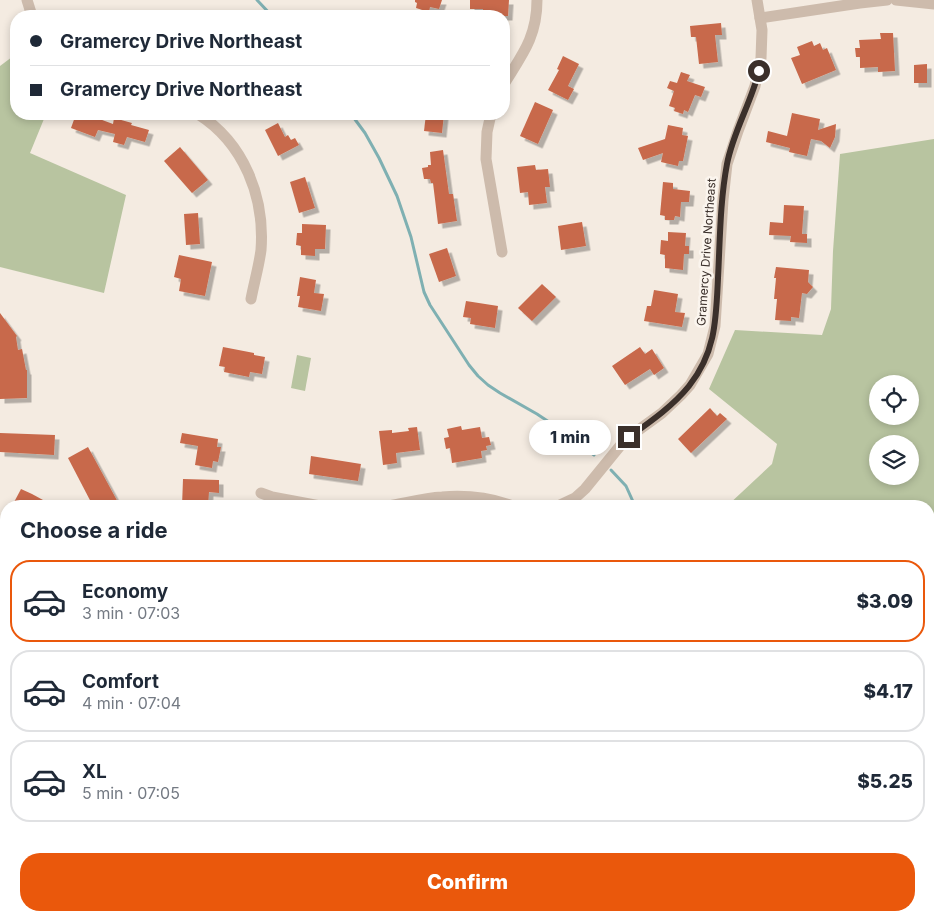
<!DOCTYPE html>
<html lang="en">
<head>
<meta charset="utf-8">
<style>
	:root { --surface:#fff; --page:#f6f6f7; --text:#1f2937; --muted:#747a83; --line:#e0e1e3; --accent:#ea580c }
	body { margin:0; font-family:Inter,sans-serif; background:var(--page); color:var(--text); height:100vh; display:flex; flex-direction:column; font-size:19px; white-space:nowrap }
	* { box-sizing:border-box; margin:0 }
	p { font-size:16px; color:var(--muted) }
	.icon { flex:none; width:28px; height:28px; fill:none; stroke:currentColor; stroke-width:2; stroke-linecap:round; stroke-linejoin:round }
	.map { position:relative; flex:1; overflow:hidden }
	.sheet { position:absolute; left:0px; top:500px; width:935px; height:421px; display:flex; flex-direction:column; background:var(--surface); border-radius:20px 20px 0 0; box-shadow:0 2px 8px #0003 }
	.sheet>* { flex:none }
	.hud { position:absolute; left:10px; top:10px; width:500px; height:110px; border-radius:20px; box-shadow:0 2px 8px #0003; display:grid; align-content:center; height:110px; padding:0 20px; background:var(--surface) }
	.fabs { position:absolute; left:869px; top:375px; display:grid; gap:10px }
	.fabs a { display:grid; place-items:center; width:50px; height:50px; border-radius:50%; background:var(--surface); box-shadow:0 2px 8px #0003; font-size:25px }
	.end { position:absolute; width:22px; height:22px; margin:-11px; border:6px solid #3b302b; background:#fff; box-shadow:0 0 0 2px #fff }
	.from { border-radius:50% }
	.bubble { position:absolute; height:35px; border-radius:18px; background:var(--surface); box-shadow:0 2px 8px #0003; font-size:16px; font-weight:800; line-height:35px; text-align:center }
	.hud b { display:flex; align-items:center; gap:18px; height:48px; font-size:19px }
	.hud b+b { border-top:1px solid var(--line) }
	.hud i { width:12px; height:12px; background:var(--text) }
	ul { padding:0; list-style:none }
	li { display:flex; align-items:center; gap:15px; height:82px; margin:0 10px 8px; padding:0 10px; border:2px solid var(--line); border-radius:20px }
	li div { flex:1 }
	li b { display:block; font-size:19px }
	li em { font-style:normal; font-weight:800 }
	li.active { border-color:var(--accent) }
	li>.icon { width:45px; height:45px; stroke-width:1.5 }
	h2 { padding:0 20px; font-size:22px; line-height:60px }
	.button { display:flex; gap:10px; margin-top:auto; padding:10px 20px }
	.button a { flex:1; height:58px; border-radius:20px; background:var(--accent); color:#fff; font-size:20px; font-weight:800; line-height:58px; text-align:center }
	.map>svg:first-child { display:block }
</style>
</head>
<body>
<div class="map">
<svg width="934" height="921" viewBox="0 0 934 921">
	<defs>
		<filter id="shadow"><feDropShadow dx="4.5" dy="4.5" stdDeviation="0" flood-color="#0004"/></filter>
	</defs>
	<rect width="100%" height="100%" fill="#f4ebe1"/>
	<g fill="#b8c4a0" fill-rule="evenodd">
		<polygon points="16,54 16,114 46,114 30,153 126,195 104,293 0,267 0,66"/>
		<path d="M934,139V789L929,794V506H727L772,464L777,444L709,389L735,330L822,335L831,309L833,251L840,154ZM878,384H910V416H878ZM878,444H910V476H878Z"/>
		<polygon points="297,355 311,358 305,391 291,388"/>
		<polygon points="6,904 6,915 806,915 800,921 0,921 0,905"/>
	</g>
	<polygon fill="#7fb0b2" points="934,789 934,921 800,921 806,915 929,915 929,794"/>
	<g fill="none" stroke-linecap="round" stroke-linejoin="round">
		<g stroke="#7fb0b2" stroke-width="3">
			<polyline points="257,0 272,16"/>
			<polyline points="351,114 365,133 379,158 397,196 411,237 424,292 430,305 469,365 478,376 488,385 500,393 537,414 561,430 594,455"/>
			<polyline points="611,470 626,486 635,506"/>
		</g>
	</g>
	<g fill="#c8694b" filter="url(#shadow)">
		<polygon points="415,0 442,0 439,9 430,7 429,12 416,8 417,3 415,2"/>
		<polygon points="470,0 509,0 508,16 483,16 483,9 470,9"/>
		<polygon points="721,23 722,35 715,35 718,62 699,64 696,37 691,37 690,26"/>
		<polygon points="880,33 893,33 895,71 878,72 878,67 860,68 860,57 856,57 855,48 860,48 859,40 881,39"/>
		<polygon points="812,41 814,46 820,43 823,50 827,48 836,70 802,84 791,58 800,55 797,47"/>
		<polygon points="563,56 579,64 568,86 574,89 568,100 548,90 559,70 557,69"/>
		<polygon points="927,64 927,83 914,83 914,65"/>
		<polygon points="681,72 690,75 687,81 705,87 701,97 695,95 688,112 684,110 683,114 674,111 675,108 669,106 674,91 667,88 670,81 677,83"/>
		<polygon points="535,102 553,110 538,144 520,136"/>
		<polygon points="792,113 820,119 818,130 836,124 835,137 830,148 821,141 811,139 807,156 789,152 790,148 766,142 768,131 787,136"/>
		<polygon points="76,114 86,114 113,124 114,118 132,123 131,125 149,130 145,142 127,137 124,145 113,142 115,134 98,130 95,137 71,128"/>
		<polygon points="426,114 444,114 442,133 424,131"/>
		<polygon points="278,123 285,137 288,135 291,140 295,138 299,145 278,156 265,130"/>
		<polygon points="668,125 683,128 682,135 688,136 683,161 679,161 678,166 661,162 663,153 643,160 638,148 665,139"/>
		<polygon points="180,147 208,180 192,193 164,161"/>
		<polygon points="443,150 449,194 453,194 457,221 438,224 433,183 431,183 430,179 424,179 422,168 428,167 428,165 431,165 430,152"/>
		<polygon points="535,165 536,170 548,169 550,187 545,187 547,203 529,205 528,192 520,193 517,167"/>
		<polygon points="305,177 315,208 299,213 290,182"/>
		<polygon points="663,182 673,183 673,189 690,191 689,202 681,202 680,217 675,216 674,220 665,220 665,216 660,215"/>
		<polygon points="784,205 804,206 802,234 807,234 807,243 790,242 791,236 769,235 770,222 783,223"/>
		<polygon points="198,213 200,244 186,245 184,214"/>
		<polygon points="582,222 586,246 561,250 558,226"/>
		<polygon points="302,224 326,225 325,249 315,249 315,256 301,255 301,246 296,245 297,233 302,233"/>
		<polygon points="668,232 686,233 685,246 689,246 689,254 684,254 683,270 665,268 665,255 660,254 661,240 668,241"/>
		<polygon points="447,248 456,276 439,282 429,254"/>
		<polygon points="179,255 212,262 205,296 179,291 181,279 174,277"/>
		<polygon points="776,267 809,270 808,282 813,287 807,294 802,293 799,318 791,317 791,321 775,320 777,299 774,299 776,278 774,278"/>
		<polygon points="300,277 316,280 314,293 324,294 321,311 298,307 300,296 297,296"/>
		<polygon points="542,284 556,297 532,321 518,308"/>
		<polygon points="654,290 678,294 675,312 685,313 682,327 644,321 647,306 651,306"/>
		<polygon points="466,301 498,306 495,328 470,324 471,318 463,317"/>
		<polygon points="0,313 17,336 16,337 18,350 22,349 26,370 27,370 27,398 0,399"/>
		<polygon points="223,347 254,353 254,355 265,357 262,374 250,372 249,377 224,372 225,367 219,366"/>
		<polygon points="640,347 645,354 652,349 664,368 654,375 650,369 625,385 612,366"/>
		<polygon points="710,408 717,416 720,413 727,419 691,453 678,439"/>
		<polygon points="461,426 462,430 480,427 482,438 489,437 491,445 486,446 487,450 481,451 482,458 452,463 450,448 446,449 444,438 449,437 447,429"/>
		<polygon points="417,427 420,450 396,453 397,463 383,465 379,431 392,430 392,433 409,431 408,428"/>
		<polygon points="0,433 55,435 54,455 0,452"/>
		<polygon points="182,433 218,439 217,447 221,447 218,462 213,461 212,468 195,465 198,446 180,443"/>
		<polygon points="88,447 94,458 120,506 93,506 68,458"/>
		<polygon points="311,456 361,464 358,481 309,474"/>
		<polygon points="183,479 219,480 219,493 209,492 208,506 182,506"/>
		<polygon points="21,489 32,494 54,506 12,506"/>
	</g>
	<g fill="none" stroke-linecap="round" stroke-linejoin="round">
		<g stroke="#b9a596" stroke-width="2" stroke-dasharray="2.5 2.5" stroke-linecap="butt">
			<polyline points="929,534 934,530"/>
			<polyline points="929,696 934,691"/>
			<polyline points="929,775 934,771"/>
			<polyline points="552,921 569,915"/>
			<polyline points="705,921 710,915"/>
			<polyline points="767,921 769,915"/>
		</g>
		<g stroke="#cdbbac" stroke-width="11">
			<polyline points="27,0 32,16"/>
			<polyline points="896,0 934,4"/>
			<polyline points="760,18 860,3 887,0"/>
			<path d="M504,84C522,55 537,37 537,0"/>
			<path d="M198,114C244,143 265,197 261,250C259,266 254,283 251,299"/>
			<polyline points="491,114 487,132 486,159 502,252"/>
			<polyline points="261,493 272,497 320,506"/>
			<path d="M388,506C406,503 424,498 442,497C466,495 491,498 513,506"/>
			<polyline points="558,506 575,498 585,489 620,446 629,437 662,413 681,395 690,385 708,354 715,326 723,200 727,164 738,131 755,86 761,58 762,30 757,0"/>
			<polyline points="0,687 6,689"/>
			<polyline points="0,847 6,846"/>
		</g>
	</g>
	<g fill="none" stroke-linecap="round" stroke-linejoin="round">
		<path stroke="#3b302b" stroke-width="6" d="M629,437C650,422 673,406 689,386C716,352 716,319 718,278C720,240 720,201 727,164C733,132 751,103 759,71"/>
	</g>
	<g text-anchor="middle" dominant-baseline="central" stroke-width="5" stroke-linejoin="round" paint-order="stroke">
		<g font-size="12" fill="#3b302b" stroke="#fbf5ee">
			<text transform="translate(706 252) rotate(-86)">Gramercy Drive Northeast</text>
		</g>
	</g>
</svg>
<div class="fabs">
<a><svg class="icon" aria-label="locate" viewBox="0 0 24 24"><circle cx="12" cy="12" r="6"/><path d="M12 2v4M12 18v4M2 12h4M18 12h4"/></svg></a>
<a><svg class="icon" aria-label="layers" viewBox="0 0 24 24"><path d="M12 4l9 5-9 5-9-5zM3 14l9 5 9-5"/></svg></a>
</div>
<i class="end from" style="left:759px;top:71px"></i>
<i class="end" style="left:629px;top:437px"></i>
<div class="bubble" style="left:529px;top:420px;width:82px">1 min</div>
<div class="hud">
<b><i class="from"></i>Gramercy Drive Northeast</b>
<b><i></i>Gramercy Drive Northeast</b>
</div>
<section class="sheet">
<h2>Choose a ride</h2>
<ul>
<li class="active"><svg class="icon" aria-label="car" viewBox="0 0 24 24"><path d="M5 17H2v-5l4-1 3-4h7l3 4 3 1v5h-3M9 17h6M6 11h13"/><circle cx="7" cy="17" r="2"/><circle cx="17" cy="17" r="2"/></svg><div><b>Economy</b><p>3 min · 07:03</p></div><em>$3.09</em></li>
<li><svg class="icon" aria-label="car" viewBox="0 0 24 24"><path d="M5 17H2v-5l4-1 3-4h7l3 4 3 1v5h-3M9 17h6M6 11h13"/><circle cx="7" cy="17" r="2"/><circle cx="17" cy="17" r="2"/></svg><div><b>Comfort</b><p>4 min · 07:04</p></div><em>$4.17</em></li>
<li><svg class="icon" aria-label="car" viewBox="0 0 24 24"><path d="M5 17H2v-5l4-1 3-4h7l3 4 3 1v5h-3M9 17h6M6 11h13"/><circle cx="7" cy="17" r="2"/><circle cx="17" cy="17" r="2"/></svg><div><b>XL</b><p>5 min · 07:05</p></div><em>$5.25</em></li>
</ul>
<div class="button"><a>Confirm</a></div>
</section>
</div>
</body>
</html>
